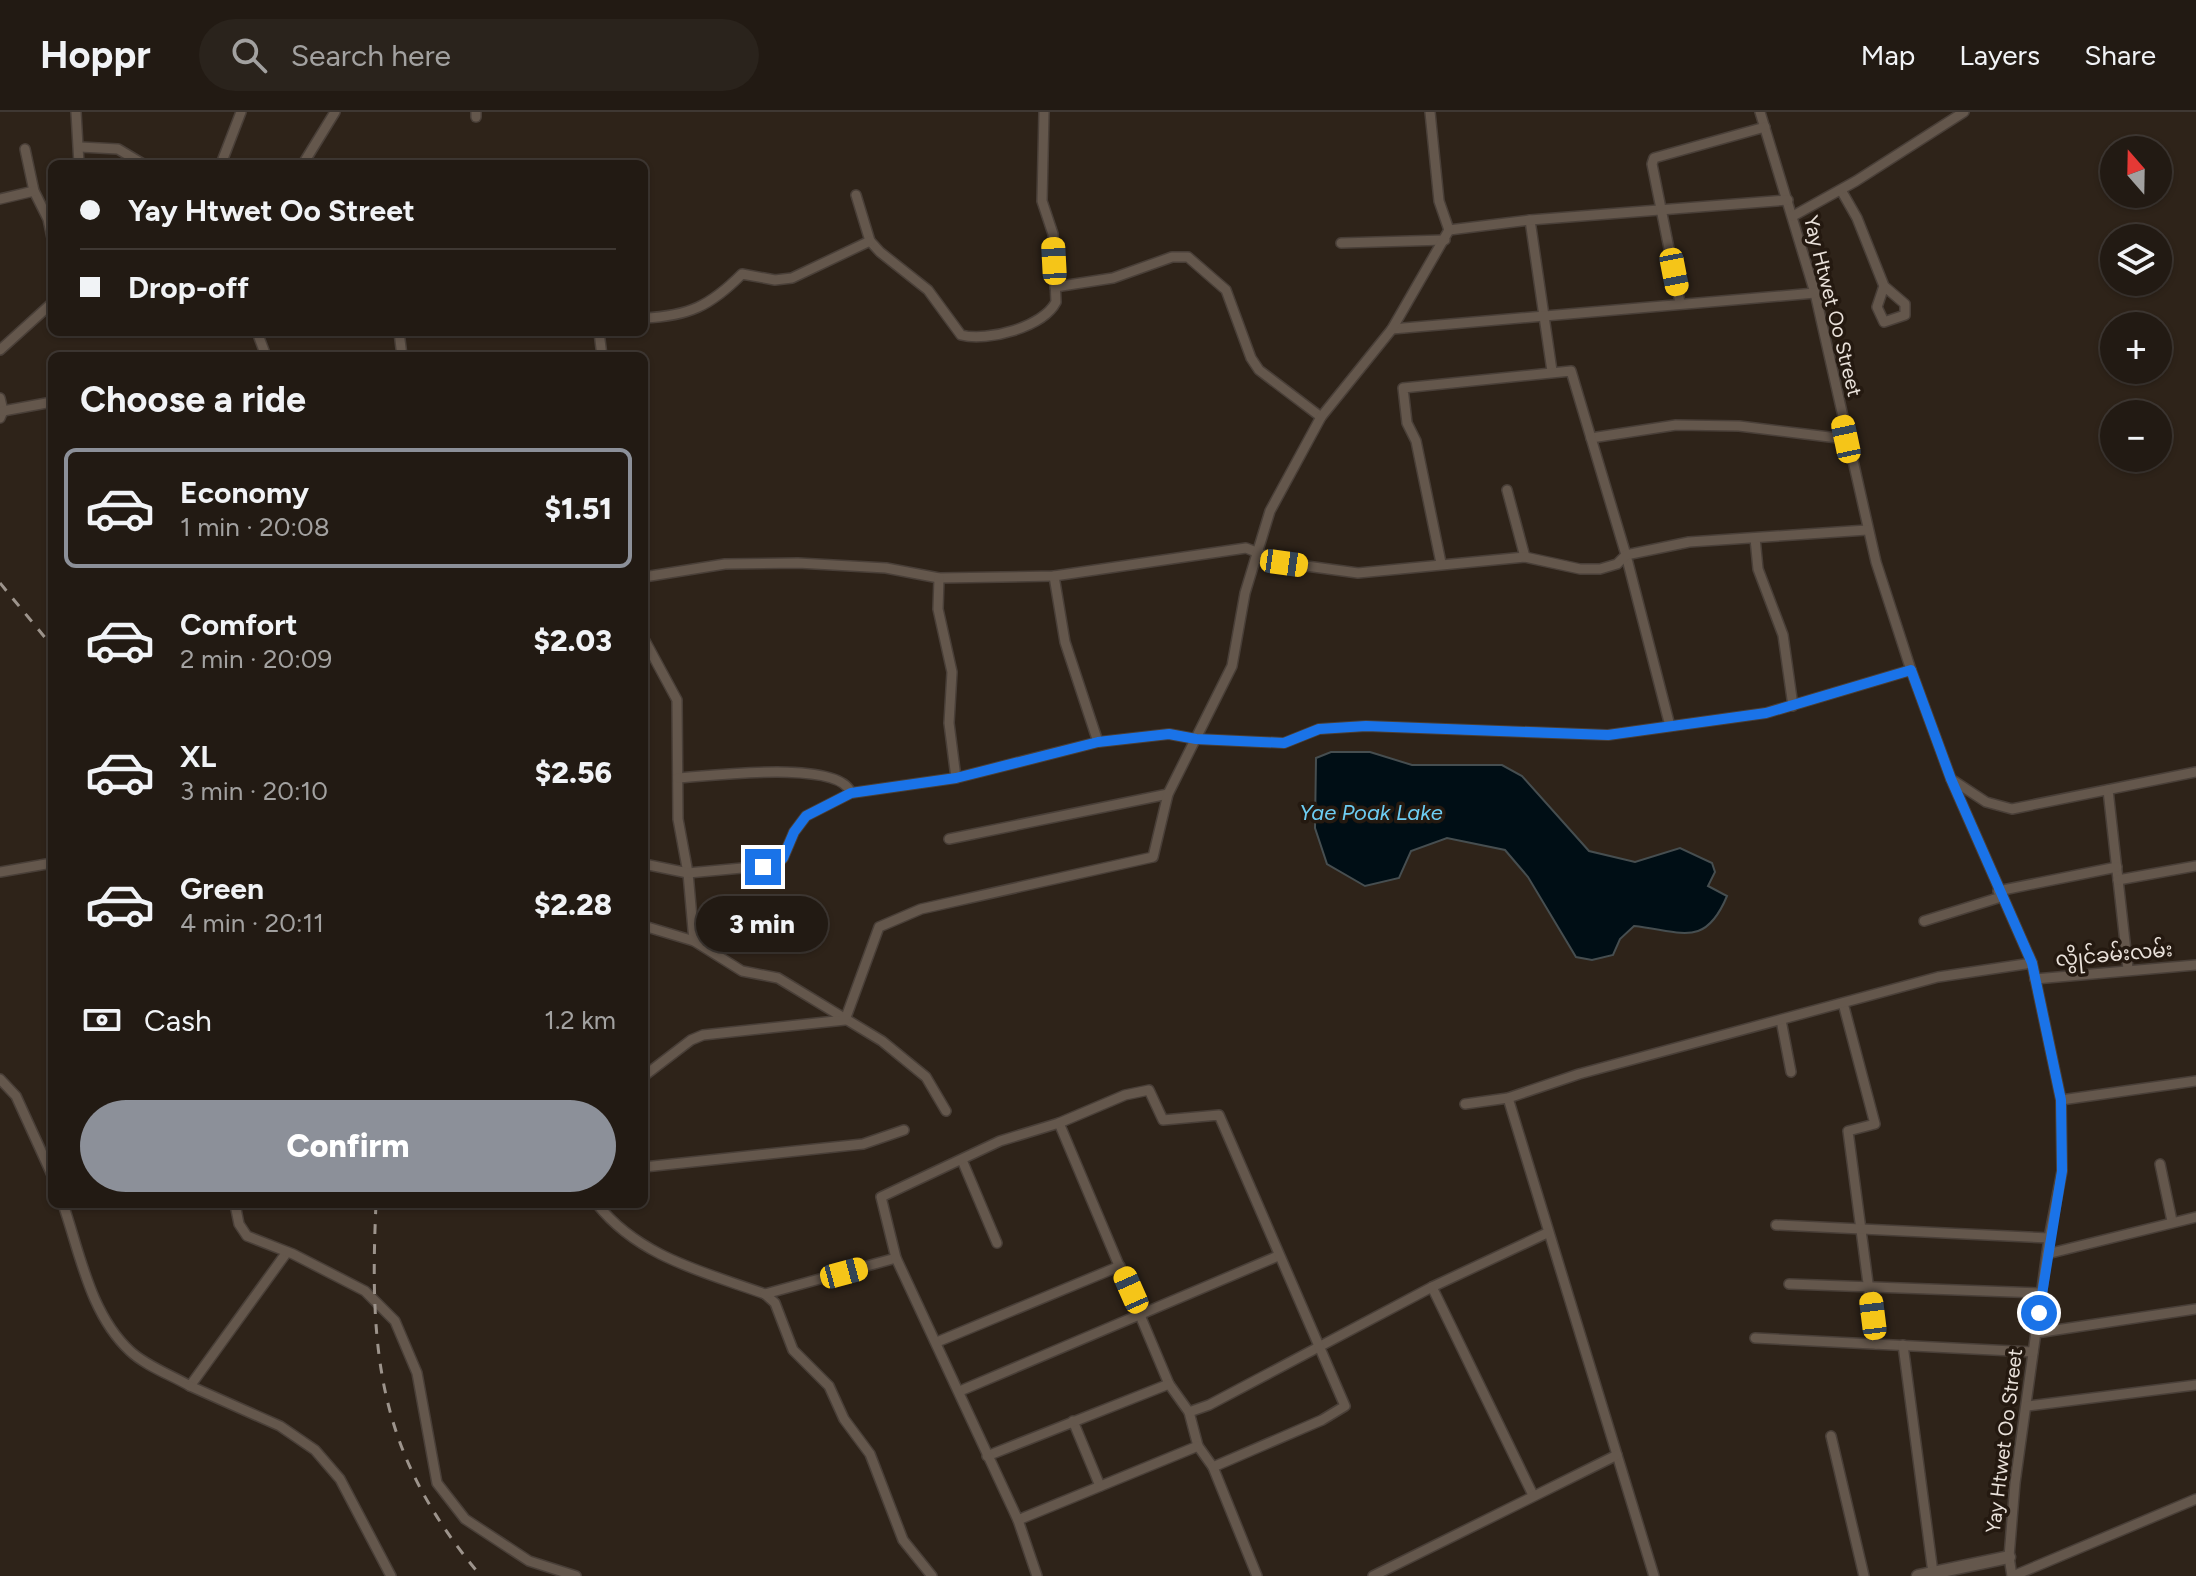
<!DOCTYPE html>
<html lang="en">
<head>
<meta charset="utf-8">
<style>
	:root { --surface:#221a13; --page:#2a231c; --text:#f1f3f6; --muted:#a2a1a0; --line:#3f3833; --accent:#8c9099 }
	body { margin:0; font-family:Figtree,"Noto Sans Myanmar",sans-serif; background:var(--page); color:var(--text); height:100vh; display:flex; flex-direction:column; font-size:30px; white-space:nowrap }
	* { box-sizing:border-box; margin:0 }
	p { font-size:26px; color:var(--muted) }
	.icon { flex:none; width:44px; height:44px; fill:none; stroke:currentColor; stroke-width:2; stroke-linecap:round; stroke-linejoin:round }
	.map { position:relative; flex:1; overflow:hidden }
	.sheet { position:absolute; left:48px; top:240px; width:600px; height:856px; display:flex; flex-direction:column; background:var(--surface); border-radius:12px; box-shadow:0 2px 6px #0004,0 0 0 2px var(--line) }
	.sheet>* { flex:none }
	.top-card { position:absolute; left:48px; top:48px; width:600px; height:176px; border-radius:12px; box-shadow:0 2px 6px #0004,0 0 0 2px var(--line); display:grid; align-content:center; height:176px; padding:0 32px; background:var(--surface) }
	.needle { width:52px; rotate:340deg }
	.fabs { position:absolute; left:2100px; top:24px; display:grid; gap:16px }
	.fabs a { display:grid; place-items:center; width:72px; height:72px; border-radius:50%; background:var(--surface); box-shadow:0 2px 6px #0004,0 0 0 2px var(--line); font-size:40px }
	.end { position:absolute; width:36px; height:36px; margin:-18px; border:10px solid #1a73e8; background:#fff; box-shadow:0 0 0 4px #fff }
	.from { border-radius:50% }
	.bubble { position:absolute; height:56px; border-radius:28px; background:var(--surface); box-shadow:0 2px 6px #0004,0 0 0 2px var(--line); font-size:26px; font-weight:800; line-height:56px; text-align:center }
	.car { position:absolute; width:24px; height:48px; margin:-24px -12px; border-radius:10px; box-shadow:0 0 6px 2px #0007; background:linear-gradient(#f5c518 24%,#345 0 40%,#f5c518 0 76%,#345 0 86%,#f5c518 0) }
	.top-card b { display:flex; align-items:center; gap:28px; height:76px; font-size:30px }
	.top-card b+b { border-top:2px solid var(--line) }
	.top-card i { width:20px; height:20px; background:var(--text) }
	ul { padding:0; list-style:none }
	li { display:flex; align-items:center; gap:24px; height:120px; margin:0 16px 12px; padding:0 16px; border:4px solid transparent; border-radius:12px }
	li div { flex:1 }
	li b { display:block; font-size:30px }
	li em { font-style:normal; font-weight:800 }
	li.selected { border-color:var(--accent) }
	li>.icon { width:72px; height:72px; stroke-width:1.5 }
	h2 { padding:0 32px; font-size:36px; line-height:96px }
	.pay { display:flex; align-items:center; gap:20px; height:88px; padding:0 32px; font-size:30px }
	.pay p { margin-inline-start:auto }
	.button { display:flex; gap:16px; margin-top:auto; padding:16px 32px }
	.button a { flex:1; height:92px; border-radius:48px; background:var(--accent); color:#fff; font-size:32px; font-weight:800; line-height:92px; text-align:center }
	header { display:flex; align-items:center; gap:48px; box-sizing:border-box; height:112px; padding:0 40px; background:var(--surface); border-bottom:2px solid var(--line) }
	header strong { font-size:38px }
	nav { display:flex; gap:44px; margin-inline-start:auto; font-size:28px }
	.search { width:560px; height:72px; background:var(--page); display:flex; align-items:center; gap:20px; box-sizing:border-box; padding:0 28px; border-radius:44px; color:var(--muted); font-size:30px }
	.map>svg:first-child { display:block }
</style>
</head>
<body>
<header>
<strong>Hoppr</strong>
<div class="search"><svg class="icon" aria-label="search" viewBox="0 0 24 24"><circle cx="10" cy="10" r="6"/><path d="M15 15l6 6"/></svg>Search here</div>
<nav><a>Map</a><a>Layers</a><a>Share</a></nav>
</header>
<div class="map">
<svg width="2196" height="1464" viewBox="0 0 2196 1464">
	<rect width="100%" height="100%" fill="#2e2319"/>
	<path fill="#000e15" stroke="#464e50" stroke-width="2" d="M1331,640H1370L1412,653H1502L1522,664L1589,739L1635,750L1680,736L1712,751L1715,760L1708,774L1727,784C1705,837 1681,819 1634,814L1620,827L1613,843L1592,848L1576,845L1528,765L1505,738L1447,726L1411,739L1399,766L1365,774L1327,752L1315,716L1316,646Z"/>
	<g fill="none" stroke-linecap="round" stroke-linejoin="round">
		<g stroke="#493f38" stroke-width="12">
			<g id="street">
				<polyline points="76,0 79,52"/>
				<polyline points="1760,0 1815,181 1876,450 1911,558 1951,667 2032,851 2061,988 2062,1059 2049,1126 2015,1371 2009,1445 2012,1464"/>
				<polyline points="476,5 476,0"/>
				<polyline points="80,35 118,37 143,52"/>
				<polyline points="25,37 34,79 48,107 52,126"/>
				<polyline points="221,52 241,0"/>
				<polyline points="303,52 335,0"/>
				<polyline points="1841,78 1857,106 1884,174 1877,195 1884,210 1905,203 1905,192 1884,174"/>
				<path d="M856,83L870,129L880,140L928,178L961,223C988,230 1043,215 1056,190L1053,122L1042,89L1044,0"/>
				<polyline points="0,87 34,79"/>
				<polyline points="1793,104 1856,69 1964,0"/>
				<polyline points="1530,108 1552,259"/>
				<polyline points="1449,118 1530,108 1788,88"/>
				<polyline points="1341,131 1445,128"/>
				<polyline points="1055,175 1113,166 1172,145 1188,145 1226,178 1251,246 1259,258 1321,305"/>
				<polyline points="1680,191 1652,52 1654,46 1765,15"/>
				<path d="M644,206C689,204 710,194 742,162L775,168L792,166L870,129"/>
				<polyline points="1392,217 1815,181"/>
				<polyline points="257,220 266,244"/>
				<polyline points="399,220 402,244"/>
				<polyline points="599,220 602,244"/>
				<polyline points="0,238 52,191"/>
				<polyline points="0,286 3,299 0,306"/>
				<polyline points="3,299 52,290"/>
				<polyline points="1591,326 1676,313 1739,314 1846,327"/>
				<polyline points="1507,378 1525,445"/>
				<polyline points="1755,426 1758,457 1783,523 1793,594"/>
				<polyline points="1441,451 1416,329 1407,311 1403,276 1571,259 1626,443 1670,614"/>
				<polyline points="1054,464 1065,530 1098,630"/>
				<polyline points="644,465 725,452 798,451 886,456 939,466 1054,464 1246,436 1284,451 1358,461 1525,445 1580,457 1600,457 1617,452 1626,443 1689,430 1867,418"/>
				<polyline points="939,466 938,497 952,560 949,611 956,666"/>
				<polyline points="644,527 677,588 678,707 688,761 694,829"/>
				<path d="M678,666C710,664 840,647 851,681"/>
				<polyline points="1951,667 1986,690 2012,697 2196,660"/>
				<polyline points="2108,678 2128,857"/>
				<polyline points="949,727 1168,682"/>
				<polyline points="644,752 688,761 776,753 783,746 794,720 806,704 851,681 956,666 1098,630 1169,622 1196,627 1284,631 1319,617 1366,614 1608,623 1766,601 1911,558"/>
				<polyline points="0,760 52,751"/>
				<polyline points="2118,768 2196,754"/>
				<polyline points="1998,779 2117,755"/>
				<polyline points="1924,809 2001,785"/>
				<polyline points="644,814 694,829 742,859 778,866 882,929 926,965 946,999"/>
				<polyline points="2035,867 2196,853"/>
				<polyline points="1843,891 1875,1012 1848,1019 1876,1232"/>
				<polyline points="1781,908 1791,960"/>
				<polyline points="644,964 691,928 703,923 845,908 879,815 921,797 1153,745 1168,682 1232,554 1245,481 1270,399 1321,305 1392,217 1449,118 1439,89 1430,0"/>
				<polyline points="0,967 16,984 52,1063"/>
				<polyline points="1508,986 1654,1464"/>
				<polyline points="2061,988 2196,969"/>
				<polyline points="1465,992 1508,986 1579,962 1938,865 2032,851"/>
				<polyline points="1059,1011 1169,1272 1189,1300 1198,1334 1213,1355 1257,1464"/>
				<polyline points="962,1048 997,1131"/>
				<polyline points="2160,1052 2172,1109"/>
				<polyline points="644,1055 863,1032 904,1018"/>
				<path d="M63,1092C80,1141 90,1202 130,1239C146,1254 171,1263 190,1274L287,1140"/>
				<polyline points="235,1092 239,1112 247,1124 293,1142 365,1179 395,1209 417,1261 437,1371 465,1407 529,1449 576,1464"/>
				<path d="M597,1092C639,1145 704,1160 765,1182L775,1191L793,1238L829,1274L844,1307L870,1342L903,1428L932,1464"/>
				<polyline points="1776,1113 2049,1126"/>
				<polyline points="2047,1142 2196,1105"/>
				<polyline points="1789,1172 2041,1181"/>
				<polyline points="1432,1175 1533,1383"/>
				<polyline points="765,1182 896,1146"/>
				<polyline points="2036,1221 2196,1197"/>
				<polyline points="1755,1226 2033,1240"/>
				<polyline points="937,1230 1120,1154"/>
				<polyline points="1903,1233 1933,1461"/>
				<polyline points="190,1274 280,1314 315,1338 340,1367 391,1464"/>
				<polyline points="960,1279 1278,1144"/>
				<polyline points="2028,1294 2196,1273"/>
				<polyline points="1189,1300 1209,1293 1432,1175 1547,1121"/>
				<polyline points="1073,1309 1100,1374"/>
				<polyline points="1831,1324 1864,1464"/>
				<polyline points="987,1344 1169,1272"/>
				<polyline points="1018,1408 1198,1334"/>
				<polyline points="1037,1464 1018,1408 896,1146 881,1085 1000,1029 1059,1011 1125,983 1149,978 1163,1008 1219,1003 1345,1294 1322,1308 1213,1355"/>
				<polyline points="1373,1464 1617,1343"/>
				<polyline points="2013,1464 2196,1387"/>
			</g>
		</g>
		<g stroke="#493f38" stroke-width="15">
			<polyline id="secondary" points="1918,1464 2009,1445"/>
		</g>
		<use href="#street" stroke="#64574c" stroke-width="9"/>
		<use href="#secondary" stroke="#64574c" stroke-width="12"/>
		<g stroke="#9d948c" stroke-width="3" stroke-dasharray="10 10" stroke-linecap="butt">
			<polyline points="0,471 52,534"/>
			<path d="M376,1092C369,1244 379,1344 481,1464"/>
		</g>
	</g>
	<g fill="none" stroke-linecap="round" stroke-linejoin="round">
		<polyline stroke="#1a73e8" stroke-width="10" points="763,755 776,753 783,746 794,720 806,704 851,681 956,666 1098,630 1169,622 1196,627 1284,631 1319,617 1366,614 1608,623 1766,601 1911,558 1951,667 2032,851 2061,988 2062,1059 2039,1201"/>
	</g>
	<g text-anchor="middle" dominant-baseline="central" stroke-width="7" stroke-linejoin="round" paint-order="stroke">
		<g font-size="20" fill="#eae2db" stroke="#241910">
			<text transform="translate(1833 194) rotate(76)">Yay Htwet Oo Street</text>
			<text transform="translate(2114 842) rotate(-5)">လွိုင်ခမ်းလမ်း</text>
			<text transform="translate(2004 1329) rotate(-83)">Yay Htwet Oo Street</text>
		</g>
		<g font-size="22" font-style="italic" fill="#6dcdf3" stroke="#241910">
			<text x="1371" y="700">Yae Poak Lake</text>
		</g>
	</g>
</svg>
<div class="fabs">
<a><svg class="needle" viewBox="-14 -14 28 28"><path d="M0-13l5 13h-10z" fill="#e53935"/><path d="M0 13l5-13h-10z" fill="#a2a1a0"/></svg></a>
<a><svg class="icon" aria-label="layers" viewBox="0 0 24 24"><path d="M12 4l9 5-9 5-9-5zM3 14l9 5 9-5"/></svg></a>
<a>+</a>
<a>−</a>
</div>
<i class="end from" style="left:2039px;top:1201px"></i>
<i class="end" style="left:763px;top:755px"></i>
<div class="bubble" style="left:696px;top:784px;width:132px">3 min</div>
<i class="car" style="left:1054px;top:149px;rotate:357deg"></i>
<i class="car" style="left:1674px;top:160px;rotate:169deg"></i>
<i class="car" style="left:1846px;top:327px;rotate:348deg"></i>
<i class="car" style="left:1284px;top:451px;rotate:98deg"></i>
<i class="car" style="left:844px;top:1161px;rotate:75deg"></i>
<i class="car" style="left:1131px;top:1178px;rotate:336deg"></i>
<i class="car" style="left:1873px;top:1204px;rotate:353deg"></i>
<div class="top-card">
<b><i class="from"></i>Yay Htwet Oo Street</b>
<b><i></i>Drop-off</b>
</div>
<section class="sheet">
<h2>Choose a ride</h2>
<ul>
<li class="selected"><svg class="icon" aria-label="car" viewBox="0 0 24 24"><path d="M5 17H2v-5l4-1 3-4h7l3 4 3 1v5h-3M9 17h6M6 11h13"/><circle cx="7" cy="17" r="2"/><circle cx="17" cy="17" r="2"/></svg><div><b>Economy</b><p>1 min · 20:08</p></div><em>$1.51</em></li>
<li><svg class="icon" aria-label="car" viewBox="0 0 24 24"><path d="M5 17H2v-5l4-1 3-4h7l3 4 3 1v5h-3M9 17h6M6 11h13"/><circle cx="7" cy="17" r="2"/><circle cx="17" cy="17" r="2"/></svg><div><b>Comfort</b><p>2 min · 20:09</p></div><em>$2.03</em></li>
<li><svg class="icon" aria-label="car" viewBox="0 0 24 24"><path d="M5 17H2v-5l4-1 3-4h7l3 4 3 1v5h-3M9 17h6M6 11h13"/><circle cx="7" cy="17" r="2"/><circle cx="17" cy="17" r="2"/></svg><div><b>XL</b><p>3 min · 20:10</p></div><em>$2.56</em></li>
<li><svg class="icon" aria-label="car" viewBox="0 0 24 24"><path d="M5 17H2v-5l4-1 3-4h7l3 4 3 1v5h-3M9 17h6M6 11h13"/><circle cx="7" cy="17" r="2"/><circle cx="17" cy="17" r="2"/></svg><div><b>Green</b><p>4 min · 20:11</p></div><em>$2.28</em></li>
</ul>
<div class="pay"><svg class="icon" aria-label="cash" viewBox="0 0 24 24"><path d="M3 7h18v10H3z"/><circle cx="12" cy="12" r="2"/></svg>Cash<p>1.2 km</p></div>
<div class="button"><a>Confirm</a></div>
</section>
</div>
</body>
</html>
